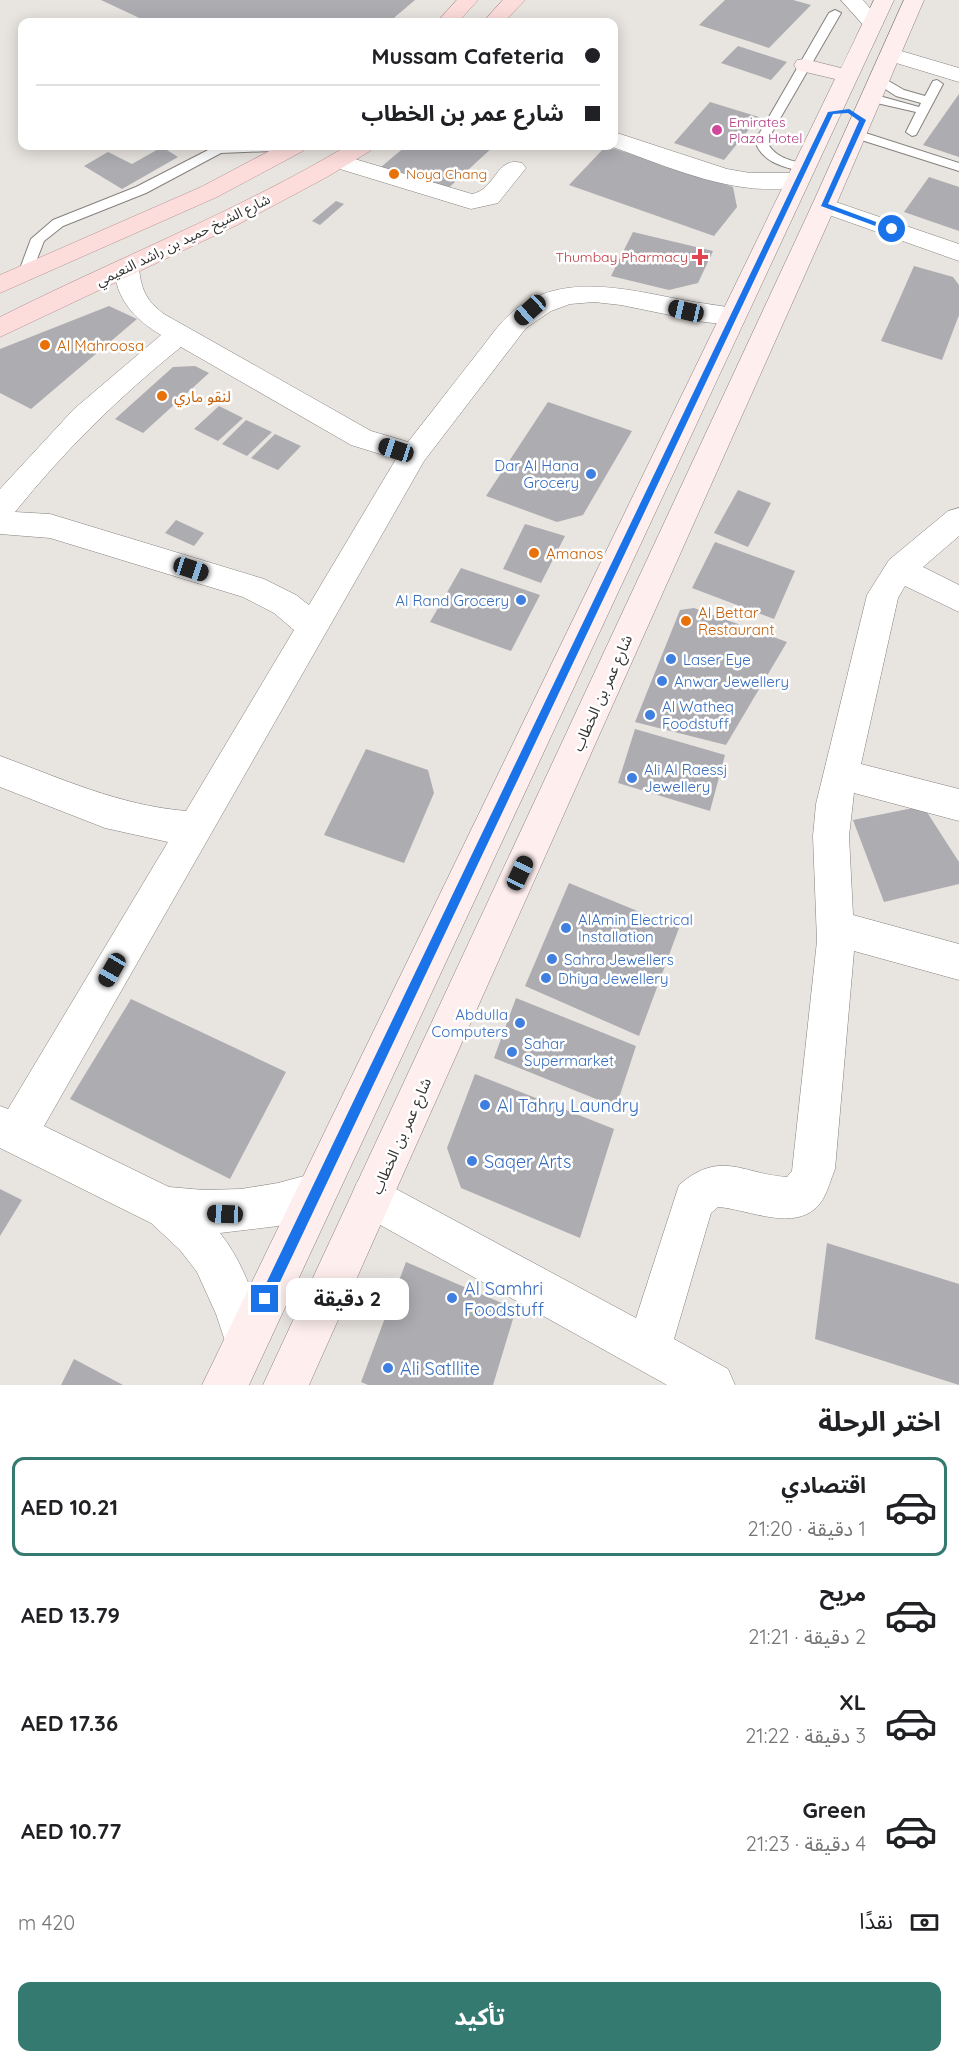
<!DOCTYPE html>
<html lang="ar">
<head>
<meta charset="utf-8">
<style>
	:root { --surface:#fff; --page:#f6f6f6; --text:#202124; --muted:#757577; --line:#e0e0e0; --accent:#347a71 }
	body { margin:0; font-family:Quicksand,"Noto Sans Arabic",sans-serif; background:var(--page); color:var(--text); direction:rtl; height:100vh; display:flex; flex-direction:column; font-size:22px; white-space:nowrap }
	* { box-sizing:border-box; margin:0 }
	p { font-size:20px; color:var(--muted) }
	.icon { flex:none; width:33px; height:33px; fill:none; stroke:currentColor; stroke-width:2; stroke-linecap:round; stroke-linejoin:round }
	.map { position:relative; height:1385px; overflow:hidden; direction:ltr }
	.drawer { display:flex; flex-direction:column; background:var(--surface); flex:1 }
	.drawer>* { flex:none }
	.top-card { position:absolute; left:18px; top:18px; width:600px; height:132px; border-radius:12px; box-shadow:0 3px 15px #0003; direction:rtl; display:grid; align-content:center; height:132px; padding:0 18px; background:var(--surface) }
	.end { position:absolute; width:27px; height:27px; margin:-14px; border:8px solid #1a73e8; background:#fff; box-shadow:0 0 0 3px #fff }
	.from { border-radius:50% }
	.bubble { position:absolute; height:42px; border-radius:12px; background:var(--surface); box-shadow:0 3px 15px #0003; font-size:20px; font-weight:700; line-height:42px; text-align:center; direction:rtl }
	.car { position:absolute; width:18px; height:36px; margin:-18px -9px; border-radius:8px; box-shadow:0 0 4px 2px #0007; background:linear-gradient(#222 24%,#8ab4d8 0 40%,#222 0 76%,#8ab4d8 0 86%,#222 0) }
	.top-card b { display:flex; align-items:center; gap:21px; height:57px; font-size:22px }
	.top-card b+b { border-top:2px solid var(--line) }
	.top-card i { width:15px; height:15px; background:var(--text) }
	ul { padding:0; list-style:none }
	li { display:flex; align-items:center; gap:18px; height:99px; margin:0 12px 9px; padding:0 6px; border:3px solid transparent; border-radius:12px }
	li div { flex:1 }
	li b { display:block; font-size:22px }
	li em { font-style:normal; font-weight:700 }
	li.active { border-color:var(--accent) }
	li>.icon { width:54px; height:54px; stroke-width:1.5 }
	h2 { padding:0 18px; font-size:27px; line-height:72px }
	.pay { display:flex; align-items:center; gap:15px; height:66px; padding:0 18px; font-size:22px }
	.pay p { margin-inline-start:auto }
	.action { display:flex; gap:12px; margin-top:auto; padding:12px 18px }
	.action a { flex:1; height:69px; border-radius:12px; background:var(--accent); color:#fff; font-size:24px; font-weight:700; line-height:69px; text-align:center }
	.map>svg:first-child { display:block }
</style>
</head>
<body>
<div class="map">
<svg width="959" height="1385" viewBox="0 0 959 1385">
	<rect width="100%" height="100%" fill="#e8e4e0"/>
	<g fill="#adacb1">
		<polygon points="101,0 415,0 389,22 148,22"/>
		<polygon points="725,0 793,0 811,5 769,48 699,25"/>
		<polygon points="738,46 787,62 771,80 721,63"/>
		<polygon points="959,94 959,157 923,145"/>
		<polygon points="710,102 759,117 724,160 674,143"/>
		<polygon points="406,146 494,146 443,193 375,172"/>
		<polygon points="606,146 733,187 737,207 714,236 569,185"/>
		<polygon points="162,147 178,157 122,189 84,166 108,152 132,164"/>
		<polygon points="929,177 959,187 959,231 904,212"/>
		<polygon points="336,201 344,204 320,225 312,221"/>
		<polygon points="633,232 713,251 698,283 669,290 611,276"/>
		<polygon points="914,266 953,277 959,285 959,315 942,360 881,341"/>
		<polygon points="109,306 137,319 31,409 0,393 0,349"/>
		<polygon points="195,366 209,373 143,433 115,419 173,367"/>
		<polygon points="548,402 632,431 583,515 557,522 486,496"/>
		<polygon points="219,406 243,418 218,441 194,429"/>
		<polygon points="246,420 272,432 247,456 222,444"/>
		<polygon points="275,434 301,446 278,470 251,458"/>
		<polygon points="738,490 771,503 748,547 714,533"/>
		<polygon points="176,520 204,533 194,546 165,533"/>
		<polygon points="525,524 565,536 541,583 503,569"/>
		<polygon points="715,542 795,571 774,619 692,588"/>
		<polygon points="461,568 540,595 511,651 430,622"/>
		<polygon points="694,608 787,642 726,745 635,722 680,610"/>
		<polygon points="635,729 725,755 710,811 618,783"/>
		<polygon points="366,749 428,770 434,793 404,863 324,835"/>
		<polygon points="923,806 959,862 959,884 884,902 853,820"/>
		<polygon points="569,883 679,928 639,1036 525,986"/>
		<polygon points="516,998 636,1046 616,1107 494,1058"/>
		<polygon points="131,999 286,1072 230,1179 70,1099"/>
		<polygon points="475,1074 614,1129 580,1238 461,1188 447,1148"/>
		<polygon points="0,1189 22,1200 0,1236"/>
		<polygon points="827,1243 959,1284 959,1385 815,1339"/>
		<polygon points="406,1262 516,1309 493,1385 368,1385 361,1382"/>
		<polygon points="74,1359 123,1385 61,1385"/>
	</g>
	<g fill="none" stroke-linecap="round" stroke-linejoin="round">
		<g stroke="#85817e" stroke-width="2">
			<g id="lane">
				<path d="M835,10L841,13L767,141C773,158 793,161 809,165L810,168L809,171L804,172C784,167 762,163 755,141L829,13Z"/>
				<polygon points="880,76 904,90 925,96 933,81 937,80 943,84 916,135 912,136 906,132 916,112 868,101 866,98 872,94 919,107 921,103 896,96 876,83 876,77"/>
				<polygon points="856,130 959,163 959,171 852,137 850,134"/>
				<polygon points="223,146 299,146 293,150 221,153 146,193 63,226 44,241 30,277 20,277 18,274 31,239 53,220 136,187 214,147"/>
			</g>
		</g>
		<g stroke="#85817e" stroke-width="1">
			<g id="street">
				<polygon points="841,0 863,0 883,24 880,28 873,30 866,28"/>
				<polygon points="891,48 959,68 959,82 883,59 880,54 883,49"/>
				<path d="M614,132L727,169L750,173H798L806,175L810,180L806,185C741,201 670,167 610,146H614Z"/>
				<path d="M338,154L472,194C497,189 495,156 522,163L526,168L498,203L471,209L330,166L326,161L330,156Z"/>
				<polygon points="824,198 959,244 959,261 815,210 812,205 815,200"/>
				<path d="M127,259L136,261C140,268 139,273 141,281C144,296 152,305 164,314L371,431L408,442C431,413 453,384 476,355C486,343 496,327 508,316C556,270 625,289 683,300C702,304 722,305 741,310L745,316L741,322L732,325L704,322L621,305L594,302L570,304L551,311L526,328L424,461L44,1126L169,1187L204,1190L241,1189L278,1183L315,1173L330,1179L336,1194L330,1209L278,1226L220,1233C244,1263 257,1304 268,1340L262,1356L246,1362L230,1356L216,1314L197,1272L180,1250L151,1223L0,1148V1106L8,1109L168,842L105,828L0,787V756C63,779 118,805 186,811L294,630L274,613L243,597L50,538L0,534V489L74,409L161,335C134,319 116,299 114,267L118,261ZM181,347L351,445L396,459L309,605L296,595L264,579L50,514L15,512C64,451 120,396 181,347Z"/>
				<path d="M959,508V536L923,567L959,585V612L905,586L898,598L861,764L959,789V821L854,793L849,836L853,915L959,944V980L854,951L835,1169C831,1179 828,1190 823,1199C801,1236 749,1209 718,1207L711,1213L674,1339L728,1369L735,1385H667L357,1212L351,1197L357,1182L372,1176L636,1318L679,1185C721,1149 742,1174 787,1177L792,1171L817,941L813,836L816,804L867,595L889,560L948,511Z"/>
			</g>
		</g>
		<g stroke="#85817e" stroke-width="1">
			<g id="secondary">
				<polygon points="874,0 894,0 249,1385 202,1385 835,79 797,70 794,65 797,60 805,59 841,68"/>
				<polygon points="904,0 924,0 836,205 309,1385 263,1385 812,205"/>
			</g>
		</g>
		<g stroke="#b59391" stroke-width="1">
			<g id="primary">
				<polygon points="457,0 478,0 458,22 437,22"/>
				<polygon points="503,0 525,0 504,22 483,22"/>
				<polygon points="279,146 306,146 303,151 217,197 0,293 0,275 201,187"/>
				<path d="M347,146H373L370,151L327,177L237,225L0,337V317C115,259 236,212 347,146Z"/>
			</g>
		</g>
		<use href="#lane" fill="#fff" fill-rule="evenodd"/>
		<use href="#street" fill="#fff" fill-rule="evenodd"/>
		<use href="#secondary" fill="#feeeee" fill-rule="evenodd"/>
		<use href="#primary" fill="#fddddc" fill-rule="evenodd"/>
	</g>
	<polygon fill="#1a73e8" points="849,109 866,120 828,204 895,229 889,231 821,206 859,121 848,113 833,114 270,1303 265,1305 261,1303 259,1299 261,1294 828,112"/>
	<circle fill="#d1479c" stroke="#fff" stroke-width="2" cx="717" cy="130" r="6"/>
	<g fill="#e8710a" stroke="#fff" stroke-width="2">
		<circle cx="394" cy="174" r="6"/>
		<circle cx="45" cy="345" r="6"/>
		<circle cx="162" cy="396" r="6"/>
		<circle cx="534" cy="553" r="6"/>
		<circle cx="686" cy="621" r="6"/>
	</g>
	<path fill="#e0444e" stroke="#fff" stroke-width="2" d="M697 248h6v6h6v6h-6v6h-6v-6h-6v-6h6z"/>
	<g fill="#3f7fe0" stroke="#fff" stroke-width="2">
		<circle cx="591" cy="474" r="6"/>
		<circle cx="521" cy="600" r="6"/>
		<circle cx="671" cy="659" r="6"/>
		<circle cx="662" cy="681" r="6"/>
		<circle cx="650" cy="715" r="6"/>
		<circle cx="632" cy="778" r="6"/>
		<circle cx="566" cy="928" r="6"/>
		<circle cx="552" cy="959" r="6"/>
		<circle cx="546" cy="978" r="6"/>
		<circle cx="520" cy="1023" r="6"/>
		<circle cx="512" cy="1052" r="6"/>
		<circle cx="485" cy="1105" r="6"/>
		<circle cx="472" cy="1161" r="6"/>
		<circle cx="452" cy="1298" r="6"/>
		<circle cx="388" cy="1368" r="6"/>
	</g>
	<g text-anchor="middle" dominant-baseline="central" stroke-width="5" stroke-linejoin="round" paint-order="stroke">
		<g font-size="14" fill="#b23c85" stroke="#fff" text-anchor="start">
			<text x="729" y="122">Emirates<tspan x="729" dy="16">Plaza Hotel</tspan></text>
		</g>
		<g font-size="14" fill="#c56008" stroke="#fff" text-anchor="start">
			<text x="406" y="174">Noya Chang</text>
		</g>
		<g font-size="14" fill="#343331" stroke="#fff">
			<text transform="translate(183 240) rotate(-26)">شارع الشيخ حميد بن راشد النعيمي</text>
		</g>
		<g font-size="14" fill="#be3a42" stroke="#fff" text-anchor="end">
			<text x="688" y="257">Thumbay Pharmacy</text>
		</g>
		<g font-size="15" fill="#c56008" stroke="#fff" text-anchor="start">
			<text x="57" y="345">Al Mahroosa</text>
			<text x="174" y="396">لنقو ماري</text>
			<text x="546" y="553">Amanos</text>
			<text x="698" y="612">Al Bettar<tspan x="698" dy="17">Restaurant</tspan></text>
		</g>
		<g font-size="15" fill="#366cbe" stroke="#fff" text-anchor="start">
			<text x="579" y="465" text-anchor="end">Dar Al Hana<tspan x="579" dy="17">Grocery</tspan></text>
			<text x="509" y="600" text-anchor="end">Al Rand Grocery</text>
			<text x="683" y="659">Laser Eye</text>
			<text x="674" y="681">Anwar Jewellery</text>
			<text x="662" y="706">Al Watheq<tspan x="662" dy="17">Foodstuff</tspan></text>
			<text x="644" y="769">Ali Al Raessj<tspan x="644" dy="17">Jewellery</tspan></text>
			<text x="578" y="919">AlAmin Electrical<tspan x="578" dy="17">Installation</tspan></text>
			<text x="564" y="959">Sahra Jewellers</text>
			<text x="558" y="978">Dhiya Jewellery</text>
			<text x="508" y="1014" text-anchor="end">Abdulla<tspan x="508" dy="17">Computers</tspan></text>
			<text x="524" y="1043">Sahar<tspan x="524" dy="17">Supermarket</tspan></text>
		</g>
		<g font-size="15" fill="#343331" stroke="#fff">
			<text transform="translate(602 693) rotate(-66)">شارع عمر بن الخطاب</text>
			<text transform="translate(401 1136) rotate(-66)">شارع عمر بن الخطاب</text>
		</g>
		<g font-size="18" fill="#366cbe" stroke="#fff" text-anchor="start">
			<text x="497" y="1105">Al Tahry Laundry</text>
			<text x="484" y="1161">Saqer Arts</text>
			<text x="464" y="1288">Al Samhri<tspan x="464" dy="21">Foodstuff</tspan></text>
			<text x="400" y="1368">Ali Satllite</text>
		</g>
	</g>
</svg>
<i class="end from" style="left:892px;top:229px"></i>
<i class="end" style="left:265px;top:1299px"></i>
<div class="bubble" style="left:286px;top:1278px;width:123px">2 دقيقة</div>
<i class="car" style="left:530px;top:310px;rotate:228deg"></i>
<i class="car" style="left:686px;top:311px;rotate:283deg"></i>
<i class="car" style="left:396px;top:450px;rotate:288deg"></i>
<i class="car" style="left:191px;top:569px;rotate:108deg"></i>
<i class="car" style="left:520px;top:873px;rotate:25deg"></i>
<i class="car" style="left:112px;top:970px;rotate:210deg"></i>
<i class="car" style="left:225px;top:1214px;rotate:272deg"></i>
<div class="top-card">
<b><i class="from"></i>Mussam Cafeteria</b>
<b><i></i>شارع عمر بن الخطاب</b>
</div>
</div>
<section class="drawer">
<h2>اختر الرحلة</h2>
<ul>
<li class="active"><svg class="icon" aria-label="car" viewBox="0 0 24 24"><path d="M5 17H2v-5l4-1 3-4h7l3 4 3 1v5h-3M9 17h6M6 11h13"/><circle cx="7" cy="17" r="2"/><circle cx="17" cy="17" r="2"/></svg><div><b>اقتصادي</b><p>1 دقيقة · 21:20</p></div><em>AED 10.21</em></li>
<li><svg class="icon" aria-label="car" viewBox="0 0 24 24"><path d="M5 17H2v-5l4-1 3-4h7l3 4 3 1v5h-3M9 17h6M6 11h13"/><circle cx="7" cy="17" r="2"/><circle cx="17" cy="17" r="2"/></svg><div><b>مريح</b><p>2 دقيقة · 21:21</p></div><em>AED 13.79</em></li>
<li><svg class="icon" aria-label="car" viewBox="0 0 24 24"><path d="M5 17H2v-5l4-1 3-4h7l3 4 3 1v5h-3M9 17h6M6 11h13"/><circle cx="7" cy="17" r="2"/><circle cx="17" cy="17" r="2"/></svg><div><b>XL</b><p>3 دقيقة · 21:22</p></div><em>AED 17.36</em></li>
<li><svg class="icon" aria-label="car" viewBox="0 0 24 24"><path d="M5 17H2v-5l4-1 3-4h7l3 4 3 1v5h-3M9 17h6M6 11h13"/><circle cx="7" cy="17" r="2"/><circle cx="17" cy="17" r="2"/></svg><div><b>Green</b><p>4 دقيقة · 21:23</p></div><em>AED 10.77</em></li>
</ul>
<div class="pay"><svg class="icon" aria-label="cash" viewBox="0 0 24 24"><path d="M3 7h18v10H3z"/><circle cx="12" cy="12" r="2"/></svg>نقدًا<p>420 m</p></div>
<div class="action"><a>تأكيد</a></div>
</section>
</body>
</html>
